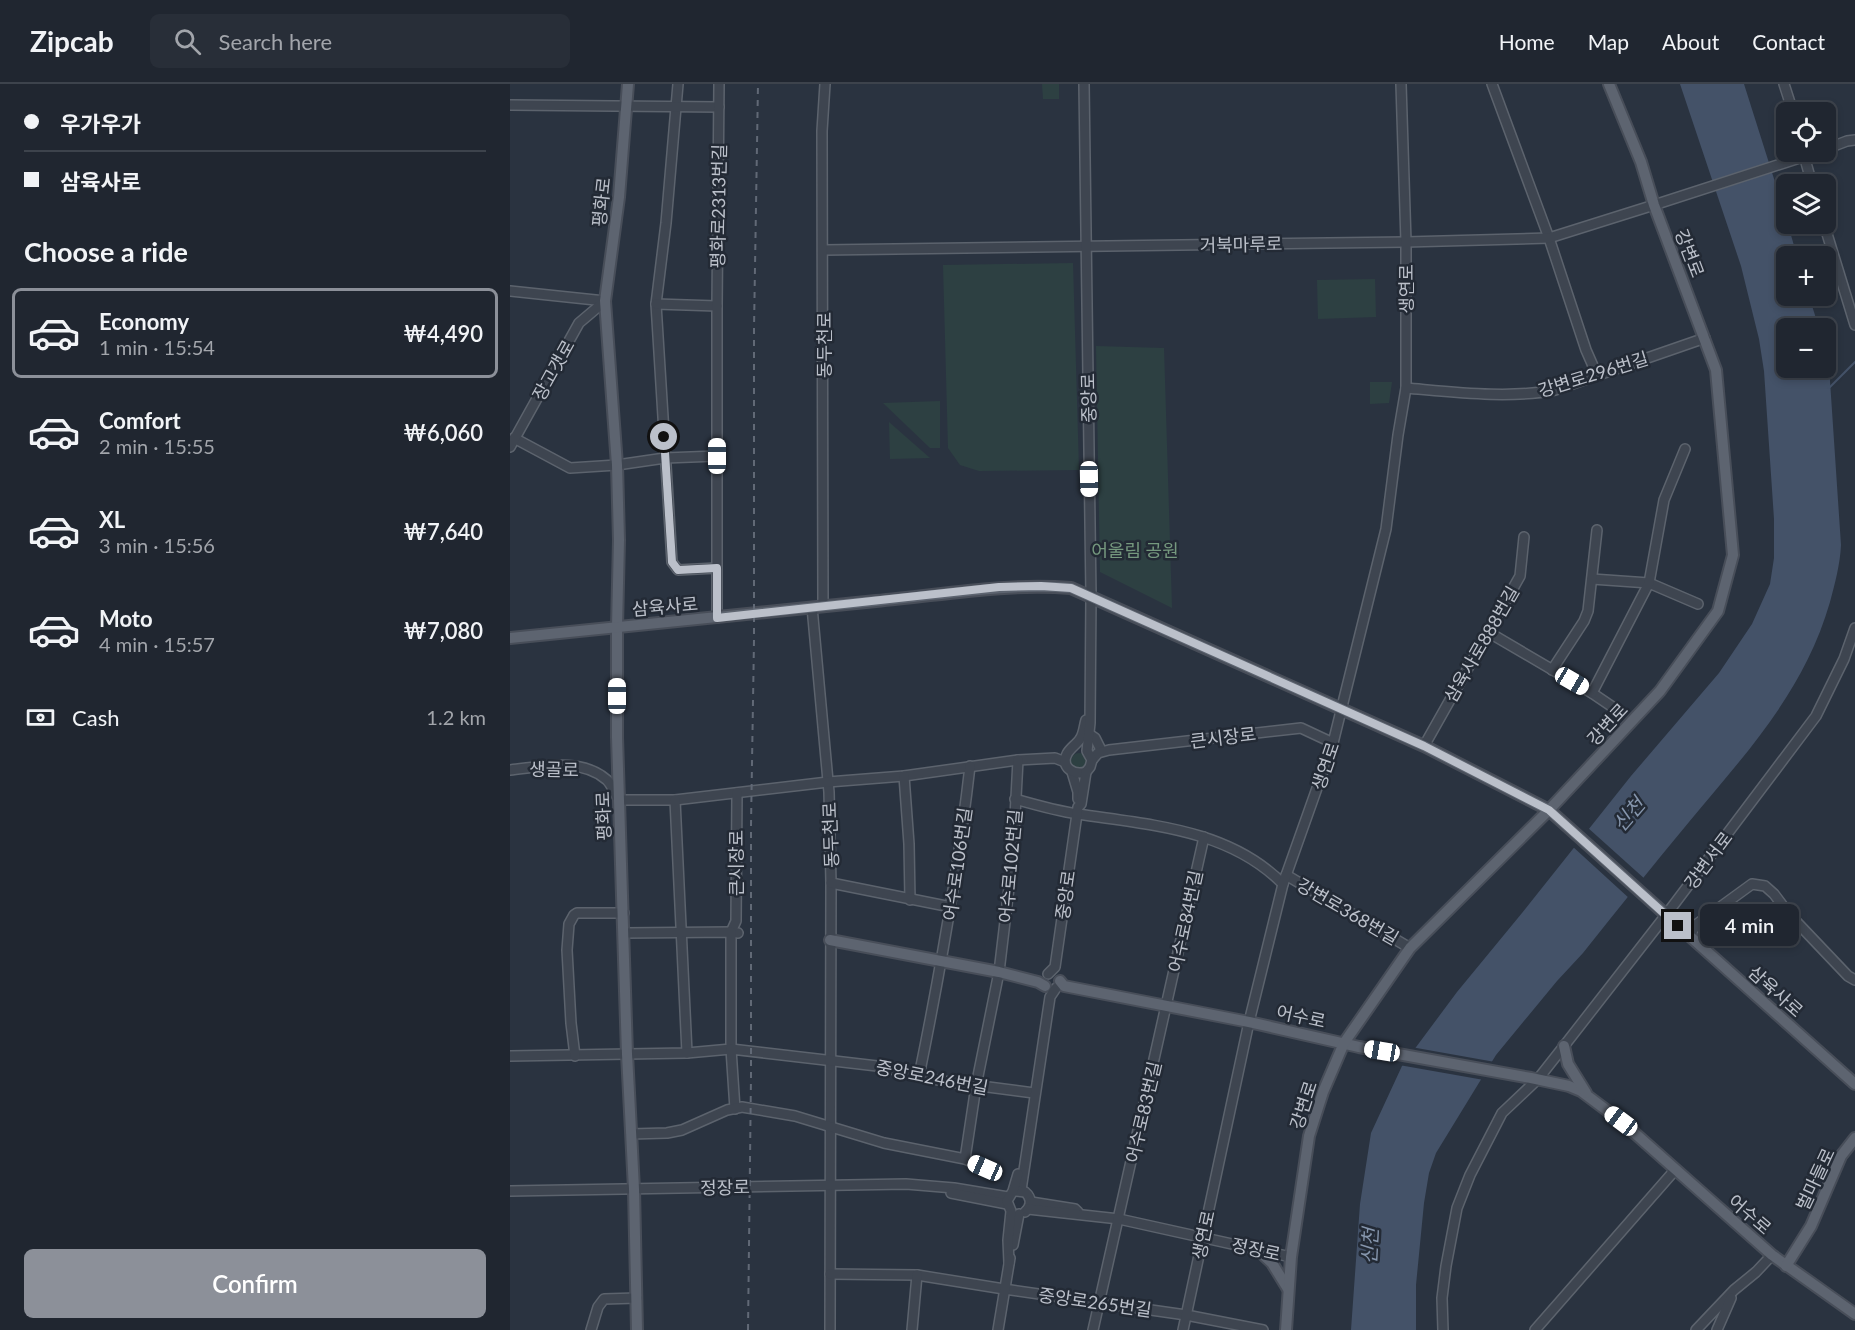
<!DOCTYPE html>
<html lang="en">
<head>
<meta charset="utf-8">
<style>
	:root { --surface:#202630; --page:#282e38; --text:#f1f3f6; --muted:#a2a5ab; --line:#3d434c; --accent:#8c9099 }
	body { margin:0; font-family:Lato,"Noto Sans KR",sans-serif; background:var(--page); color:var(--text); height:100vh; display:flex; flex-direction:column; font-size:22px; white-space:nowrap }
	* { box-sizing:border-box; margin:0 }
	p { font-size:20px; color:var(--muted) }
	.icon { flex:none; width:33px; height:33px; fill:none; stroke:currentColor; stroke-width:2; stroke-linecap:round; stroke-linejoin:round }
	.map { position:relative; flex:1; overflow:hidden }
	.sheet { display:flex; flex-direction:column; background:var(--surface); width:510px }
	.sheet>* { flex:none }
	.banner { display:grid; align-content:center; height:132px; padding:0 24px; background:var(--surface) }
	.tools { position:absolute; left:1266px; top:18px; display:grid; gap:12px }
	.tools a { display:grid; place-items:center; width:60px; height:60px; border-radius:9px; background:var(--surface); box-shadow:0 3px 9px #0003,0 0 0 2px var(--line); font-size:30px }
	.end { position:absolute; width:27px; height:27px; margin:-14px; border:8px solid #bbc0ca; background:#111; box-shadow:0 0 0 3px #111 }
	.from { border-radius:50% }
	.bubble { position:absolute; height:42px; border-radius:9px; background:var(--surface); box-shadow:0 3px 9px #0003,0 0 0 2px var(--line); font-size:20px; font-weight:600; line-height:42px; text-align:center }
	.car { position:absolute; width:18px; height:36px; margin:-18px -9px; border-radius:8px; box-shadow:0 0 4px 2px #0007; background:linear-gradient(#fff 24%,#345 0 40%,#fff 0 76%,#345 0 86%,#fff 0) }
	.banner b { display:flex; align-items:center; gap:21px; height:57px; font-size:22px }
	.banner b+b { border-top:2px solid var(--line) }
	.banner i { width:15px; height:15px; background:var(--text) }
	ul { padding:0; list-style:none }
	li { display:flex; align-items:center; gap:18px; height:90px; margin:0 12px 9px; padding:0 12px; border:3px solid transparent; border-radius:9px }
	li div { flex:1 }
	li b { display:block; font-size:22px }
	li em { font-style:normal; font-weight:600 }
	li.on { border-color:var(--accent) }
	li>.icon { width:54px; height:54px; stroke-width:1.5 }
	h2 { padding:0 24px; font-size:27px; line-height:72px }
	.pay { display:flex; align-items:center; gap:15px; height:66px; padding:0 24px; font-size:22px }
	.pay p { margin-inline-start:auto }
	.cta { display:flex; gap:12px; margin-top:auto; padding:12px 24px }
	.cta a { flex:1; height:69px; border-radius:9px; background:var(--accent); color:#fff; font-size:24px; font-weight:600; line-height:69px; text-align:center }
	header { display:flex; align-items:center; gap:36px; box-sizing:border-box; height:84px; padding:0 30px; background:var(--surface); border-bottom:2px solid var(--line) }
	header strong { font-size:28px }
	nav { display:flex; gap:33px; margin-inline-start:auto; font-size:21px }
	.search { width:420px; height:54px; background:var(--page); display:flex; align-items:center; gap:15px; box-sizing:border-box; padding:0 21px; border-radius:9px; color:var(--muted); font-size:22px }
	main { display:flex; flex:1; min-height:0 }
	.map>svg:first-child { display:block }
</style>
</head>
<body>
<header>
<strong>Zipcab</strong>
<div class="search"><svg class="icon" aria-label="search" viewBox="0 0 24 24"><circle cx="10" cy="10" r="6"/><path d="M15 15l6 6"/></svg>Search here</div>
<nav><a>Home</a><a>Map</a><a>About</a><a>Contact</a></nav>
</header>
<main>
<section class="sheet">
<div class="banner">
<b><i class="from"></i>우가우가</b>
<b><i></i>삼육사로</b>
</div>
<h2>Choose a ride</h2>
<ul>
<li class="on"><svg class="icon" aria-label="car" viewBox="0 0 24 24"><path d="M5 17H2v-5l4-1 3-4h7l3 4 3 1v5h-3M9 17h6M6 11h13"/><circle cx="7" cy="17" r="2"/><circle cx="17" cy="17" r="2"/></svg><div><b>Economy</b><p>1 min · 15:54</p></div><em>₩4,490</em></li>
<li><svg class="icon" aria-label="car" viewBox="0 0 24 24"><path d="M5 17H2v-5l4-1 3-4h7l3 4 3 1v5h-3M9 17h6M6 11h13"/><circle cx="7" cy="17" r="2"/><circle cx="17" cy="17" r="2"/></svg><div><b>Comfort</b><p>2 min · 15:55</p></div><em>₩6,060</em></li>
<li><svg class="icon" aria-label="car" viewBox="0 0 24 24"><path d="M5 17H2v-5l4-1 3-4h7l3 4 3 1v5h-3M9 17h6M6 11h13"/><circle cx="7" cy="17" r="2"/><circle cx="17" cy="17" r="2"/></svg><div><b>XL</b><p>3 min · 15:56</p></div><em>₩7,640</em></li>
<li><svg class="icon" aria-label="car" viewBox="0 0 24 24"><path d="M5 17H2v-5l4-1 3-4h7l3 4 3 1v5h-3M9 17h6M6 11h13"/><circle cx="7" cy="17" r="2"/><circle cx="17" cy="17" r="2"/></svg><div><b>Moto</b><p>4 min · 15:57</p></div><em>₩7,080</em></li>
</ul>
<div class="pay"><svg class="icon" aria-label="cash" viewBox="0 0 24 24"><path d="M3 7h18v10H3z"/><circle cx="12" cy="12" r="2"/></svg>Cash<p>1.2 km</p></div>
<div class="cta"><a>Confirm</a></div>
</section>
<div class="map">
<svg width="1345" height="1246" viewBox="0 0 1345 1246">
	<rect width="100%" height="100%" fill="#2a3340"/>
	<g fill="#2d4042">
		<polygon points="532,0 549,0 549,15 533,15"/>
		<polygon points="563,179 569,386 469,387 450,381 438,364 433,181"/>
		<polygon points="865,195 866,233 808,235 807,196"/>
		<polygon points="586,262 654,264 662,524 590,488"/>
		<polygon points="860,298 882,298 879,319 860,320"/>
		<polygon points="430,317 430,364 420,364 373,319"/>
		<polygon points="379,338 420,374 380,375"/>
		<circle cx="569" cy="677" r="8"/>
	</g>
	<path fill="#445268" d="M1170,0H1234L1272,120L1287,172H1276V212H1299L1309,244H1276V284H1316V267L1319,282L1331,461C1330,481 1325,499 1320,518C1294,608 1237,668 1179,738C1143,781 1108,825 1073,869L1047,897L986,971L926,1069L919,1089L914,1119L906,1201V1246H841L850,1120L861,1049L892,982L947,908L1012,829L1121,692L1209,589L1242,540L1260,500L1264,474V435L1254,287L1249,255L1231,182Z"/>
	<g fill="#2a3340">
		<polygon points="1077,743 1136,796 1120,815 1062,762"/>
		<polygon points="901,963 985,978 974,996 889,981"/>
	</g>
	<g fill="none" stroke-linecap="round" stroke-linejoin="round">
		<polyline stroke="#445268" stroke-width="2" points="1319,304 1345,278"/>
		<g stroke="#5c636d" stroke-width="12">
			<g id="minor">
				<polyline points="168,0 156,139 146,220 162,478 168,486 207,484"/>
				<polyline points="982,0 1039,154 1076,266 1087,291"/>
				<polyline points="1274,0 1283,28"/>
				<polyline points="0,21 209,23"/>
				<polyline points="1316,65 1337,57 1345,56"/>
				<polyline points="1293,68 1302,100"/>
				<polyline points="1314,140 1345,241"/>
				<polyline points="314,166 896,158 1039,154 1144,121 1308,68"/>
				<polyline points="0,207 95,217"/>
				<polyline points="146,220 207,222"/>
				<path d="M896,304C943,308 999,315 1045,306L1195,254"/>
				<polyline points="4,354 60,384 107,381 155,374 207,372"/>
				<polyline points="0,363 69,239 95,217"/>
				<polyline points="1082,495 1139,499 1188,520"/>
				<polyline points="313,522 312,47 315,0"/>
				<polyline points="302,523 319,708 321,799 320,1246"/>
				<polyline points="207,534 207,222 209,0"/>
				<polyline points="978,548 1082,609 1110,628"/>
				<polyline points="1042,586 1074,537 1078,527 1087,446"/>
				<polyline points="1082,609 1139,499 1154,416 1175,365"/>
				<polyline points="579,650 585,654 591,666"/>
				<polyline points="914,662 1010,492 1014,453"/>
				<polyline points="582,676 588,669 599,666 791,644 823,659"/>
				<path d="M0,686C30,683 72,673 97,696C102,701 105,710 109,716H165L318,698L394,692L508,676L545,674L555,678"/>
				<polyline points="562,688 568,708 568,715"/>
				<path d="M576,688C564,692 550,683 557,670C560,664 567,660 570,655C574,650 574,642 576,636"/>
				<polyline points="394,692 399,760 400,816"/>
				<polyline points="227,709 226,837 221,848 228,849"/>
				<path d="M505,715C526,721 547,727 568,730C640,741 719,745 773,800"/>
				<polyline points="165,716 177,969"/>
				<polyline points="776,791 900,864"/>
				<polyline points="321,799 441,823"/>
				<polyline points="1179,852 1187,840 1242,800 1255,802 1264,810 1279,830 1338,892 1345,896"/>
				<polyline points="538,890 545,883 568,723 571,720 576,688 580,683 582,676 577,667 580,639 581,512 574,0"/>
				<polyline points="0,972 177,969 221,965 221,848 115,849"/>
				<polyline points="65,972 61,939 57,866 59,840 64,831 67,829 114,829"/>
				<path d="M409,992C430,889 448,787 460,682"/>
				<polyline points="225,1025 221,965 367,982 432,997 524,1009"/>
				<polyline points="121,1050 157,1049 172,1046 217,1026 232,1023 285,1032 374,1059 455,1075 475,1084"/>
				<polyline points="455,1075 466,1002 489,888 503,770 508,676"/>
				<polyline points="511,1106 540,913 546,904"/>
				<polyline points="0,1107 396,1100 444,1104 498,1113"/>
				<path d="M506,1107L515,1108C522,1114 522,1122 515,1128"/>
				<polyline points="441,1109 497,1120"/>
				<polyline points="521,1118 565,1125 568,1128"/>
				<polyline points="518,1125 609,1135 781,1173"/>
				<polyline points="503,1161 509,1130"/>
				<polyline points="499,1179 498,1156 501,1127 497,1117 503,1107 508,1090"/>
				<polyline points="320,1190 407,1191 494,1205 676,1231 753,1246"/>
				<polyline points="81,1246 88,1223 94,1215 127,1214"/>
				<polyline points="402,1246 407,1191"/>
				<polyline points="488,1246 500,1174"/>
				<polyline points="583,1246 694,753"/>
				<polyline points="673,1246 739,938 773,800 823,659 876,445 888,351 896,304 896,158 891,0"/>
				<polyline points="933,1246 932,1214 936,1182 947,1124 960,1091 992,1029 1028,995 1054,962 1156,831 1306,632 1334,575 1345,544"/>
				<polyline points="1025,1246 1165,1086"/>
				<polyline points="1186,1246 1224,1206 1246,1188 1262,1171"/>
				<polyline points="1207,1246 1221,1214"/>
			</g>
		</g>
		<g stroke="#484e59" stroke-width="14">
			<g id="major">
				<polyline points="118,0 109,113 95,217 107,381 109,456 107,543 107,653 117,970 124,1105 127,1246"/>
				<path d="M0,554C122,541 244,529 366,517C433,511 493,499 561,504L914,662L1039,726L1345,1000"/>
				<polyline points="320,856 489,888 528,898 535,902"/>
				<polyline points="550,897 554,902 739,938 849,963 1021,994 1059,1002 1071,1007 1111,1037 1262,1171 1345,1230"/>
				<polyline points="1054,962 1058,980 1076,1009"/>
				<polyline points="747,1165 762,1179 778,1205"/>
				<polyline points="1276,1182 1301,1142 1331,1072 1345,1054"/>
				<polyline points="776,1246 781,1173 799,1052 813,1008 834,959 900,864 1039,726 1150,607 1208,527 1223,471 1206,286 1144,121 1131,78 1099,0"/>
			</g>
		</g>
		<use href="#minor" stroke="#3e4550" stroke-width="9"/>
		<use href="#major" stroke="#5d6470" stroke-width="10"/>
		<polyline stroke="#616976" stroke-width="2" stroke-dasharray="6 6" stroke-linecap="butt" points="238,1246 241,992 241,741 244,556 244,245 248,0"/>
	</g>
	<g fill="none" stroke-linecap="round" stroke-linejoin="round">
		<polyline stroke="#bbc0ca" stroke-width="8" points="154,353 162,478 168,486 207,484 207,534 489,503 531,502 561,504 914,662 1039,726 1168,842"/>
	</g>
	<g text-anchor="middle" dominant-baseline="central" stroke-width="5" stroke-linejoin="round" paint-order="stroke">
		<g font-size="18" fill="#bbc0ca" stroke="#232a35">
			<text transform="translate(91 118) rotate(-84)">평화로</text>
			<text transform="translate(208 122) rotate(-89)">평화로2313번길</text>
			<text transform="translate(731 160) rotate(-1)">거북마루로</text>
			<text transform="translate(1180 169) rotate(69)">강변로</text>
			<text transform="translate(896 205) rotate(-90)">생연로</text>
			<text transform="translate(314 261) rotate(-90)">동두천로</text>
			<text transform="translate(43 286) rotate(-61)">장고갯로</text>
			<text transform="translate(1083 290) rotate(-17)">강변로296번길</text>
			<text transform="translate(578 314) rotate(-91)">중앙로</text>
			<text transform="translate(155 522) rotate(-5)">삼육사로</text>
			<text transform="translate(971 560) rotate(-60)">삼육사로888번길</text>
			<text transform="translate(1097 640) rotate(-47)">강변로</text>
			<text transform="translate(713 653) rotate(-7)">큰시장로</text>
			<text transform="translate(815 682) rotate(-71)">생연로</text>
			<text transform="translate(44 685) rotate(1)">생골로</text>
			<text transform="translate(93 732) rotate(-92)">평화로</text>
			<text transform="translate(320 751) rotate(-92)">동두천로</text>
			<text transform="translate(1198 776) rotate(-53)">강변서로</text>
			<text transform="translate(226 779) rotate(-90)">큰시장로</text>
			<text transform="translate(447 780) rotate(-82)">어수로106번길</text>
			<text transform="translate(500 782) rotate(-85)">어수로102번길</text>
			<text transform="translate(555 811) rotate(-82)">중앙로</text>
			<text transform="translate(838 827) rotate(30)">강변로368번길</text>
			<text transform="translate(675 837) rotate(-78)">어수로84번길</text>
			<text transform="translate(1266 907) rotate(42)">삼육사로</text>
			<text transform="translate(791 932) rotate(12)">어수로</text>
			<text transform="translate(422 993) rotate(11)">중앙로246번길</text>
			<text transform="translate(793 1021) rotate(-72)">강변로</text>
			<text transform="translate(633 1028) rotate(-77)">어수로83번길</text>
			<text transform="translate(1305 1095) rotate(-65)">벌마들로</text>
			<text transform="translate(215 1103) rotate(-1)">정장로</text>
			<text transform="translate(1240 1130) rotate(41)">어수로</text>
			<text transform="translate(693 1151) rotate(-78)">생연로</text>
			<text transform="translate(746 1165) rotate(12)">정장로</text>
			<text transform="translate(585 1218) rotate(8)">중앙로265번길</text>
		</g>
		<g font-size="18" fill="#75987e" stroke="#232a35">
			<text x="625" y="466">어울림 공원</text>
		</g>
		<g font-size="20" font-style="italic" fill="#8696ad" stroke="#232a35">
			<text transform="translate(1118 730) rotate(-49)">신천</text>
			<text transform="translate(859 1162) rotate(-87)">신천</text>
		</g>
	</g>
</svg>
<div class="tools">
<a><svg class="icon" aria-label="locate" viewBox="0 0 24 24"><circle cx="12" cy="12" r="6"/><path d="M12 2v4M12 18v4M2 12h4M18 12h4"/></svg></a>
<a><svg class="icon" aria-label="layers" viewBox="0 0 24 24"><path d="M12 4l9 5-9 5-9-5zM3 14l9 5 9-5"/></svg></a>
<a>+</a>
<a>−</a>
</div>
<i class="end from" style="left:154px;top:353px"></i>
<i class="end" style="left:1168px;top:842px"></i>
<div class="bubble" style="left:1190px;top:820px;width:99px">4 min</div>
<i class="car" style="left:207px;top:372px;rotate:0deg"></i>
<i class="car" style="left:579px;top:395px;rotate:179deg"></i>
<i class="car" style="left:1062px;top:597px;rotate:120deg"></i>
<i class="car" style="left:107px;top:612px;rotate:0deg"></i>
<i class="car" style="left:872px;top:967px;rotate:280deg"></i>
<i class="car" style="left:1111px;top:1037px;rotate:307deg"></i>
<i class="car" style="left:475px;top:1084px;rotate:294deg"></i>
</div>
</main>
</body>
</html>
